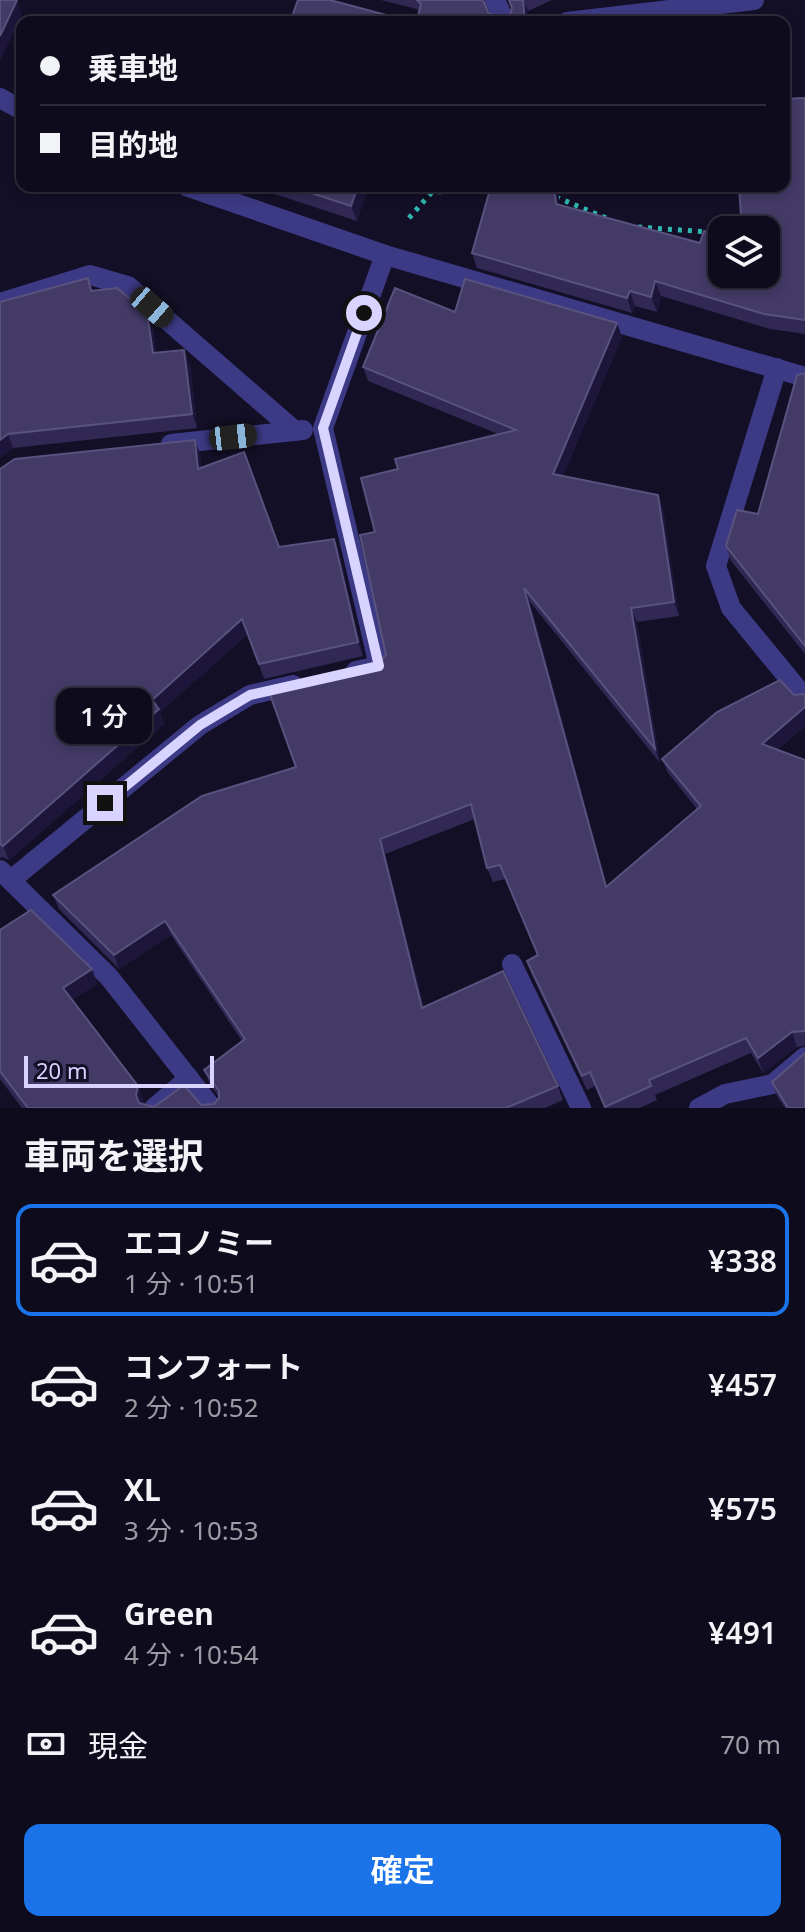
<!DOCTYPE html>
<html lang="ja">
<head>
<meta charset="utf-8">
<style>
	:root { --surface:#0e0b1c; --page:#1c1929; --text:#f1f3f6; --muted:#9b9ba3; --line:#2e2b3b; --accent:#1a73e8 }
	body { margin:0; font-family:"Noto Sans","Noto Sans JP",sans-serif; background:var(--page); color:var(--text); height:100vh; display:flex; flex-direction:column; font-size:30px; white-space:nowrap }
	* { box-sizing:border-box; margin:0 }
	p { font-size:26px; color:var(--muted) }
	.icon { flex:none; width:44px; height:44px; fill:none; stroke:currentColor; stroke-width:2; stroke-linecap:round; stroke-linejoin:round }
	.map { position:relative; height:1108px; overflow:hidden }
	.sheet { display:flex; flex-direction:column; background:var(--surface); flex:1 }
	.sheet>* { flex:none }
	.banner { position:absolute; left:16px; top:16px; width:774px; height:176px; border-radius:16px; box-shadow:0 4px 12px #0003,0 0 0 2px var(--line); display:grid; align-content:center; height:176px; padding:0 24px; background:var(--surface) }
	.buttons { position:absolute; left:708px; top:216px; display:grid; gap:16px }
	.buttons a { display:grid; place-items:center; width:72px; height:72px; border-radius:16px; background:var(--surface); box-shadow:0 4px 12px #0003,0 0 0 2px var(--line); font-size:40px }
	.scale { position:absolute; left:24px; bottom:20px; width:190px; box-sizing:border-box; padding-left:8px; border:4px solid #d9d4ff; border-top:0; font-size:22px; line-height:28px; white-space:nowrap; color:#d9d4ff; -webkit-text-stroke:6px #130f26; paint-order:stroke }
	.end { position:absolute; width:36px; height:36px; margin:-18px; border:10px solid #d9d4ff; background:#111; box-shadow:0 0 0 4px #111 }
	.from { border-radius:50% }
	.bubble { position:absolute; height:56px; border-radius:16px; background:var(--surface); box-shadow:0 4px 12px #0003,0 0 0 2px var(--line); font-size:26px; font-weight:600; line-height:56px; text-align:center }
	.car { position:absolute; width:24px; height:48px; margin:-24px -12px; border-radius:10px; box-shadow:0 0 6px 2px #0007; background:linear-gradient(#222 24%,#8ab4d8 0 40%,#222 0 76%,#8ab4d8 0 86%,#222 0) }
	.banner b { display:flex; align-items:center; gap:28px; height:76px; font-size:30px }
	.banner b+b { border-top:2px solid var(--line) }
	.banner i { width:20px; height:20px; background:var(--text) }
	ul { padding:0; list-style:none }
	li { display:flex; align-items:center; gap:24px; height:112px; margin:0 16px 12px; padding:0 8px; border:4px solid transparent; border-radius:16px }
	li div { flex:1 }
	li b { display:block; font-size:30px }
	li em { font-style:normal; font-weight:600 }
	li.current { border-color:var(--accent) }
	li>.icon { width:72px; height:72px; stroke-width:1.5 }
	h2 { padding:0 24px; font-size:36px; line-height:96px }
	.pay { display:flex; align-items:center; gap:20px; height:88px; padding:0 24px; font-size:30px }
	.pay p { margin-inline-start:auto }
	.action { display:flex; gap:16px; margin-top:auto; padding:16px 24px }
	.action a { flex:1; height:92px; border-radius:16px; background:var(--accent); color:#fff; font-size:32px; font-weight:600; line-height:92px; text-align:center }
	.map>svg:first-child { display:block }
</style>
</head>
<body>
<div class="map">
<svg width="805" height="1108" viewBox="0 0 805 1108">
	<rect width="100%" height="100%" fill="#130f26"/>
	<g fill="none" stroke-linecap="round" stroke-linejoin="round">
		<g stroke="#2fb8b0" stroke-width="5" stroke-dasharray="4 6" stroke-linecap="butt">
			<polyline points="556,197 606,218"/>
			<polyline points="409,218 432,192 496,190"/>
			<polyline points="638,227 722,233"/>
		</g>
		<g stroke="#3d3a85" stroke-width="20">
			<polyline points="567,22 754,0"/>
			<polyline points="0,303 90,275 128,286 295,431"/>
			<polyline points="171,444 303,430"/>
			<polyline points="356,671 379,666 323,428 385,255"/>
			<polyline points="11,880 200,725 250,695 293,685"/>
			<polyline points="512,964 581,1108"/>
			<polyline points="154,1108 189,1078"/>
		</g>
		<g stroke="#3d3a85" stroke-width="20">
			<polyline points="495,0 505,22"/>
			<polyline points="0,98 22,110"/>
			<polyline points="186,186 385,255 805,377"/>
			<polyline points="777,368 716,566 731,608 805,698"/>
			<polyline points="0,870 109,977 212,1108"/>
			<polyline points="699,1108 725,1094 773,1084 805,1057"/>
		</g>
	</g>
	<g fill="#312854">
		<polygon points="381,0 483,0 488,12 499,20 510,15 512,9 508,0 552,0 528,11 529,22 290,22 405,20 418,16 419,12 417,9"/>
		<polygon points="805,98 805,334 770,329 661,296 657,312 635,306 632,313 477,268 472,253 560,205 766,274"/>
		<polygon points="250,186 368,186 357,221"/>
		<polygon points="88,278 93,291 147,313 153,328 156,353 190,364 197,428 13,448 0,458 0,302"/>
		<polygon points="455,312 622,337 563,476 663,509 679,616 637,622 660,763 530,602 607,886 697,809 668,773 662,759 794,695 805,694 805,726 777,750 805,760 805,1046 797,1047 763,1073 751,1053 655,1095 657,1100 640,1108 605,1108 595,1086 587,1090 532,975 527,961 538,956 505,879 493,882 487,868 475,819 385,854 424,1007 558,1086 563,1100 545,1108 22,1108 0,1079 0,930 92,969 97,984 72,1000 138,1086 144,1101 143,1104 154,1107 201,1105 214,1104 219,1098 210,1084 204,1070 242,1041 171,935 119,969 59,909 53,895 296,767 377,664 386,655 375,532 398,469 498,434 368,381 363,367"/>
		<polygon points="805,373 805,654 731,561 726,546 758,514"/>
		<polygon points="200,454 201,467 279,547 334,539 339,553 363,656 264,679 248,634 160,712 164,724 9,860 2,857 0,858 0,469"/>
		<polygon points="772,1082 805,1108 785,1108 777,1096"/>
	</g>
	<g fill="#1d163a">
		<polygon points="17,0 22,15 0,61 0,36"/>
		<polygon points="523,0 528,11 529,22 525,22"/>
		<polygon points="358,186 368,186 357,221 351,206"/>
		<polygon points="554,186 558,186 561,218 556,204"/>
		<polygon points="655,281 661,296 657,312 651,297"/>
		<polygon points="630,291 635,306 632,313 627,298"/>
		<polygon points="147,313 153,328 158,368 153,353"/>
		<polygon points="617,323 622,337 558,488 553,474"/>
		<polygon points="184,350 190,364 197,428 192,414"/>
		<polygon points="8,434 13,448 0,458 0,440"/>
		<polygon points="195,440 200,454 203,483 198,469"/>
		<polygon points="658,495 663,509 679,616 674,602"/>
		<polygon points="334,539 339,553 363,656 358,642"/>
		<polygon points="524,588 530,602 611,901 606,887"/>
		<polygon points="631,608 637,622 660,763 655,749"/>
		<polygon points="242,619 248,634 160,712 164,724 9,860 3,846 152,700"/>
		<polygon points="805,707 805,726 767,759 762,744"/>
		<polygon points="380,839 385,854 428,1022 422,1008"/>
		<polygon points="165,921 171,935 119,969 114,955"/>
		<polygon points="92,969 97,984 68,1003 63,988"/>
		<polygon points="792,1032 797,1047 763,1073 758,1058"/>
		<polygon points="138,1086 144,1101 142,1108 136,1095"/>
	</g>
	<g fill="#433a66" stroke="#5a527e" stroke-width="2">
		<polygon points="0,0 17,0 0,36"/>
		<polygon points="298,0 330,0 405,20 418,16 421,4 417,0 483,0 488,12 499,20 510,15 512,8 509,0 523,0 525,22 290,22"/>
		<polygon points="805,98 805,320 764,314 655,281 651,297 630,291 627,298 472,253 491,186 554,186 556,204 700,243 704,231 722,236 722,274 766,274 766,230 742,230 739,186 784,186 784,99"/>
		<polygon points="290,186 358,186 351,206"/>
		<polygon points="88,278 91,291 117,288 147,313 153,353 184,350 192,414 8,434 0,440 0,302"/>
		<polygon points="465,279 617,323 553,474 658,495 674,602 631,608 655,749 524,588 606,887 701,806 662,759 717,712 780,680 794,695 805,694 805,707 762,744 805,760 805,1031 792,1032 758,1058 746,1038 649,1080 651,1086 605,1107 590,1072 582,1076 527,961 538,955 500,865 487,868 471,804 380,839 422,1008 503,971 558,1086 506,1108 28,1108 0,1071 0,930 31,910 92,969 63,988 138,1086 136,1095 139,1103 154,1107 184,1085 201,1105 214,1104 219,1098 219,1091 204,1070 245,1039 165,921 114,955 53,895 202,796 296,767 268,689 377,664 386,655 360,535 375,532 361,478 398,469 395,459 516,430 363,367 395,288 455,312"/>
		<polygon points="805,373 805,646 726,546 737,510 758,514 797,375"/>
		<polygon points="195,440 198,469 244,452 279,547 334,539 358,642 259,664 242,619 152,700 159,709 3,846 0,844 0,469 15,459"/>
		<polygon points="805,1053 805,1108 788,1108 772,1082"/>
	</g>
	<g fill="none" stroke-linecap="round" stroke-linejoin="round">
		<polyline stroke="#d9d4ff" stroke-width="10" points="105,803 200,725 250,695 379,666 323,428 364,313"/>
	</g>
</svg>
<div class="buttons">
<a><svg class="icon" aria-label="layers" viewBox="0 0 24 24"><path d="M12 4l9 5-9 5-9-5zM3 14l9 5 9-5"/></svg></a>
</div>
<div class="scale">20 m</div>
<i class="end from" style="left:364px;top:313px"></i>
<i class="end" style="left:105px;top:803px"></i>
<div class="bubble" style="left:56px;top:688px;width:96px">1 分</div>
<i class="car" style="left:152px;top:307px;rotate:131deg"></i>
<i class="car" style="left:233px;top:437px;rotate:84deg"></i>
<div class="banner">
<b><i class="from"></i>乗車地</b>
<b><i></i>目的地</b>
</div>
</div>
<section class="sheet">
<h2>車両を選択</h2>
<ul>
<li class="current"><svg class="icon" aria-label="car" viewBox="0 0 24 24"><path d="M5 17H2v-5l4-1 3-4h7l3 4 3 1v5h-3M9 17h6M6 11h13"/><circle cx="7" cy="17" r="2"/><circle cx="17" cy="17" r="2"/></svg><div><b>エコノミー</b><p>1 分 · 10:51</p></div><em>¥338</em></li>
<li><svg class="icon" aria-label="car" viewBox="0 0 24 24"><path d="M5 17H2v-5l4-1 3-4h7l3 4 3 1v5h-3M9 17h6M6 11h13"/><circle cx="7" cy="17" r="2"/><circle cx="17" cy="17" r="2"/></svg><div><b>コンフォート</b><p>2 分 · 10:52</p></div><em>¥457</em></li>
<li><svg class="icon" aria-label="car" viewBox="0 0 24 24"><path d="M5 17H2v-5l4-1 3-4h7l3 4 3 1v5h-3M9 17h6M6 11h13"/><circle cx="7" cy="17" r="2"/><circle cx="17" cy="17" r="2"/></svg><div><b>XL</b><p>3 分 · 10:53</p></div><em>¥575</em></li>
<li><svg class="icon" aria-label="car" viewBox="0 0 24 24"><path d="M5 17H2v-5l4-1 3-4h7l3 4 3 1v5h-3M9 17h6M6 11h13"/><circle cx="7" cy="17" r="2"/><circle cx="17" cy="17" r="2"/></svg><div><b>Green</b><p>4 分 · 10:54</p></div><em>¥491</em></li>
</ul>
<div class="pay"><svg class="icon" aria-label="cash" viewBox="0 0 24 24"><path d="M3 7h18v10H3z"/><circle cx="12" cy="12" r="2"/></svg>現金<p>70 m</p></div>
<div class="action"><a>確定</a></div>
</section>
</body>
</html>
